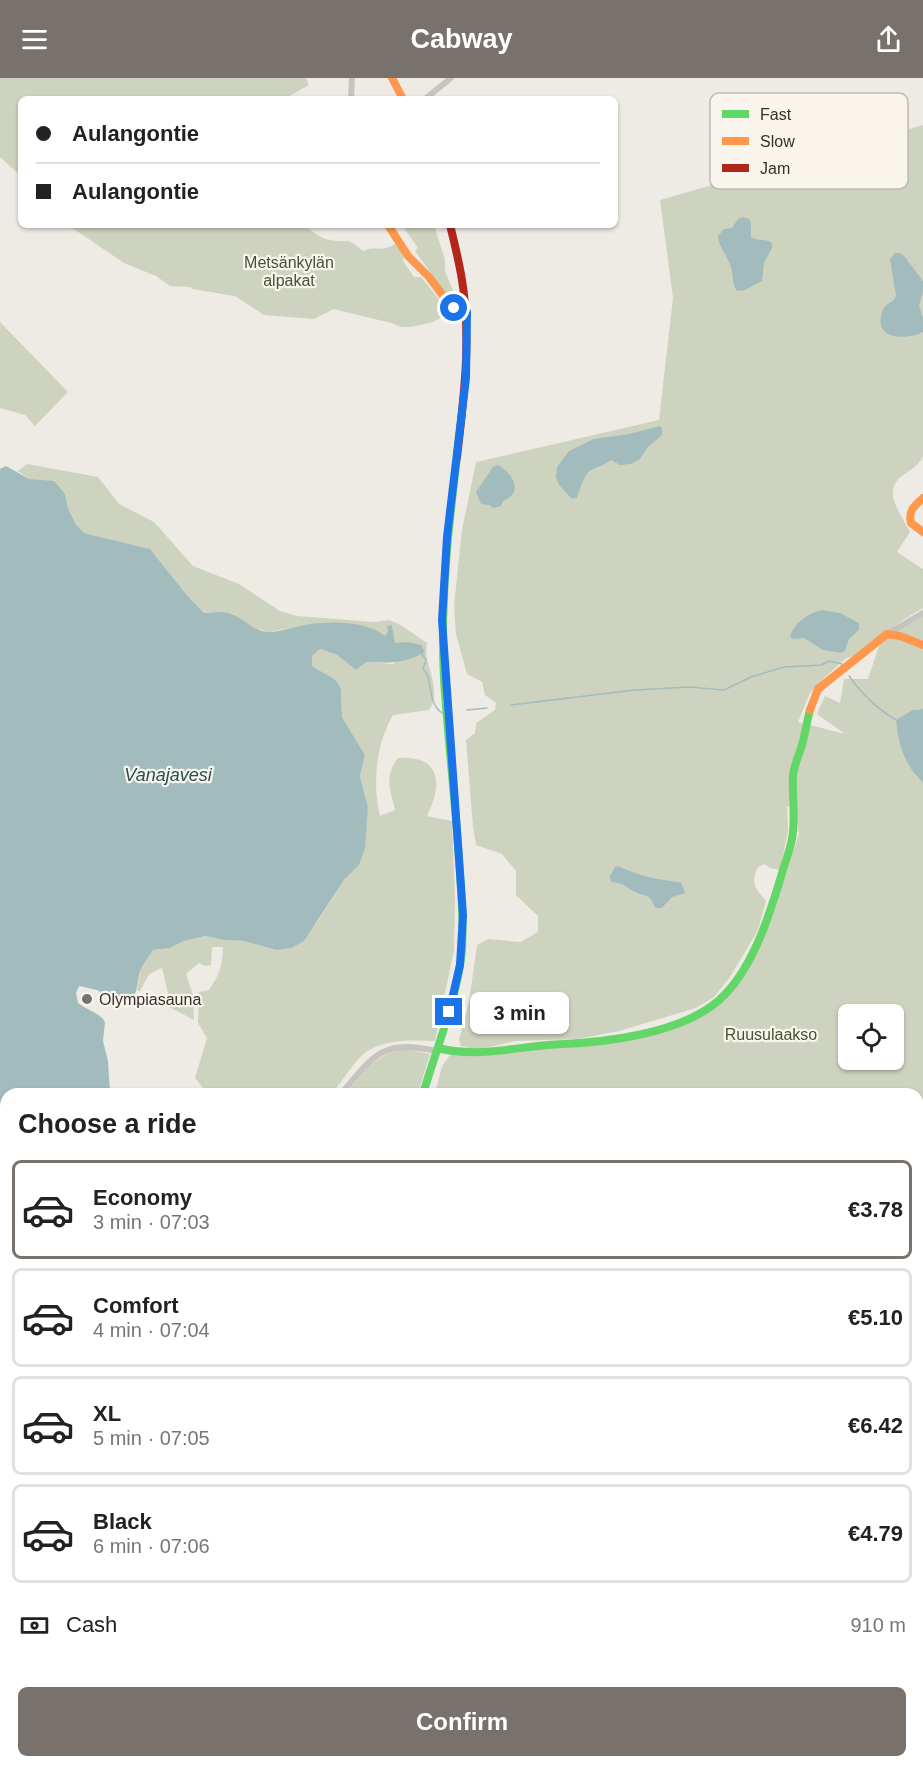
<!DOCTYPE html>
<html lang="en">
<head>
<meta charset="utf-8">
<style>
	:root { --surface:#fff; --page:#f6f6f6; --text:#222; --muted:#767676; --line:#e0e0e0; --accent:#78716c }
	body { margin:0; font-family:Helvetica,sans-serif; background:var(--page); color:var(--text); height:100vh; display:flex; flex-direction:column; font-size:22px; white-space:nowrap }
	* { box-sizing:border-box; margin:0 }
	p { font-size:20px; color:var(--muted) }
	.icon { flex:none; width:33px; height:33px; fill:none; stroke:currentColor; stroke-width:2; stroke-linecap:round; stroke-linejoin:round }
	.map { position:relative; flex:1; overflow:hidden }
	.drawer { position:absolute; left:0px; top:1010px; width:924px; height:680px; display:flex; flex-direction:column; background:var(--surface); border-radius:18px 18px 0 0; box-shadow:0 2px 4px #0004 }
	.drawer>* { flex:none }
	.hud { position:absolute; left:18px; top:18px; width:600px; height:132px; border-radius:9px; box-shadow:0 2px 4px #0004; display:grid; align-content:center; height:132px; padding:0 18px; background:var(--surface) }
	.tools { position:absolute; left:838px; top:926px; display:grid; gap:12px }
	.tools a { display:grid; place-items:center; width:66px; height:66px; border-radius:9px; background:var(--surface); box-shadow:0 2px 4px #0004; font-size:30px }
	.end { position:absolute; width:27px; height:27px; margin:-14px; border:8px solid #1a73e8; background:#fff; box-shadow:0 0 0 3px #fff }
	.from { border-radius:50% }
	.bubble { position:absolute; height:42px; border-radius:9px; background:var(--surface); box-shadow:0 2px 4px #0004; font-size:20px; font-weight:700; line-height:42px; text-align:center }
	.hud b { display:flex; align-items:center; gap:21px; height:57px; font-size:22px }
	.hud b+b { border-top:2px solid var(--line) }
	.hud i { width:15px; height:15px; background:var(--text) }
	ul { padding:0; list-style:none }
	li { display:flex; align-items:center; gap:18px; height:99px; margin:0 12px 9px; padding:0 6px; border:3px solid var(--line); border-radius:9px }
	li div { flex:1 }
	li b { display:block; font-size:22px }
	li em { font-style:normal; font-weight:700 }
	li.current { border-color:var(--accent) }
	li>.icon { width:54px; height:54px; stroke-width:1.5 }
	h2 { padding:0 18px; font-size:27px; line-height:72px }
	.pay { display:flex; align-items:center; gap:15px; height:66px; padding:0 18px; font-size:22px }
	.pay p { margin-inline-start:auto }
	.action { display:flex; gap:12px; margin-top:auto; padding:12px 18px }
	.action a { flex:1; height:69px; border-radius:9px; background:var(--accent); color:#fff; font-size:24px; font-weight:700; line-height:69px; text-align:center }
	header { display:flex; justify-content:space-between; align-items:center; height:78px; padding:0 18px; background:var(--accent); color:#fff; font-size:27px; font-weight:700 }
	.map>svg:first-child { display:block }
</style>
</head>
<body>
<header><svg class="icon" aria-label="menu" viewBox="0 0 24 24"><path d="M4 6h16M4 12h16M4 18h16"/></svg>Cabway<svg class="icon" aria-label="share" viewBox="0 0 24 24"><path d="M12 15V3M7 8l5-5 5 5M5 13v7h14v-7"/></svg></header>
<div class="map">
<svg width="923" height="1688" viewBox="0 0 923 1688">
	<rect width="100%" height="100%" fill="#eeeae4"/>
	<g fill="#ced3c0" fill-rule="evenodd">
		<polygon points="0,0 306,0 309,7 284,21 21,21 21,98 0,79"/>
		<path d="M923,47V378C918,389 911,391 902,398C881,413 902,438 910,454L897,474L923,491V530L903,542L860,575L845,581L823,601L810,615L798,644L845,656L817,636L825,618L840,625L844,601H868L881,562L923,535V631L913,632L915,697L923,705V1128H918V1016H435L442,988L450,977L655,952L716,926L762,862L774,833L799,756L796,731L787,728L788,753L780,792L770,790L765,786L758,789C750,806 755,809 766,823L758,852L730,899L714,919L696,930L619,953L577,961L515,963L477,972L461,968L459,962L469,924L477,867L488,861L520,864L538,854V838L516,817V793L502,776L476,767L473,749L466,662L475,655L476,645L495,632L496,625L485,617L482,604L467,596L456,556L454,527L462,452L476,384L659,342L673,220L660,122ZM626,792C642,802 663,803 681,804L672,819L662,830L645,816L635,814L626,806ZM849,936H894V981H849Z"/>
		<path d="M68,147H303C312,153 320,160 330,162C349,166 345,157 363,173C375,167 381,175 395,166L404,176L403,183L414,199H421L447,231L453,233L433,244L411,249H401L391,245L334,231L314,241L264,237L235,218L192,211L191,209L170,208L156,198L124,185Z"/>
		<polygon points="402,147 434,147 445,182 445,193 459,227 454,227 415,173 418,170"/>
		<polygon points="0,244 68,314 35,348 25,337 0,330"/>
		<path d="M27,386L98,399L119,426L154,444L193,488L239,506L280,533L297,538L374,544L389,542L399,546L427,565C422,587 444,611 429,632L393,637C376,666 372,706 380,738L395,732C390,710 384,699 398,680C441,677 443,706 427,738L452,743L455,822L454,872L435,963C413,962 389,961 369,972C357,979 342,1004 332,1015H207L195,1000L207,960L198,945L199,914L209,912C219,898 223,886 223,869H212L211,887L205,888L199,885L186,896L193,917L194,942L165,927L163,923L168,916L162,890L149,896L140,913H137L141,890L153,872L170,870L184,863L205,858L224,862L244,863L276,872L318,843L344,802L359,787L368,729L360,698L365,677L342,639L341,611L336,602L312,588V578L320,571L337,577L356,592L365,584L393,586L408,564L395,566L392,547L385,558L306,547L268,554L256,551L232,536L223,534L204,535L186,516L150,471L84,455L75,445L68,430L65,416L29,401L18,393Z"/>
		<path d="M401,970L430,976L418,1015L346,1016C366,990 371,982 401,970Z"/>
		<polygon points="923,1166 923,1688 345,1688 343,1683 918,1683 918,1167"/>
		<polygon points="6,1181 6,1348 0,1345 0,1182"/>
		<polygon points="0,1605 4,1605 5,1644 1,1644 7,1688 0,1688"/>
		<polygon points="72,1683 207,1683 213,1688 64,1688"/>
		<polygon points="257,1683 334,1683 336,1688 249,1688"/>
	</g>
	<g fill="#a2bcbd">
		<path d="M743,139L749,141L751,145V159C758,164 766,160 772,165V170L764,185L762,203L745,212L737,213C731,205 734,199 731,190C728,178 719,170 718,158L724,151L732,150L738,141Z"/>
		<path d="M895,175H900L905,179L923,203V214L919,227L923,240V254C905,263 871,261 883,232C886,225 893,225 896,218L890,181Z"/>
		<path d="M660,348L662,351V357L647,370L640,381L631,386L620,387L611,382C604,387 600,388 593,391C584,394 580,412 577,420L572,421L559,407L556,399L557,389L569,373L594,361L629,356Z"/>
		<path d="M498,387C513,395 524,415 503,423L501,428L494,430L489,427L481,426L476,414L493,389Z"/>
		<path d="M6,388L29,401L54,403L65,416L68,430L75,445L84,455L150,471L186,516L204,535C213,535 223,532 231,536C244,540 254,554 268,554C280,554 293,549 304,547C329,543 365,542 385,558L388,553L387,548L392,547L395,565L408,564L421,567L425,574C405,586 388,585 366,584L356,592L337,577L320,571L312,578V588L336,602L341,611L342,639L365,677L360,698L368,729L365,770L359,787L344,802L304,863L291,870L276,872L244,863L224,862L205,858L184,863L170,870L153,872C150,877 145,883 142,889C135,902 141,920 123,928L97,912L79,908L76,915L78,925C87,932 100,935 105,944L103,963L108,983L110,1015L6,1016V1181L0,1182V391Z"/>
		<path d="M822,532L840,535L859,545V552L849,561L845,573L841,575L823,572L804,560L793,561L790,559C794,545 808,535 822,532Z"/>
		<path d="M923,631V705C905,688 898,666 896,642L913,632Z"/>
		<path d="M618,788C639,798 658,802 681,804L685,815L672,819L662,830H655C650,814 644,819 633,813C622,806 625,806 611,804L610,798L615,789Z"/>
		<polygon points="0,1345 6,1348 6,1471 0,1470"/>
		<polygon points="641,1683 740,1683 738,1688 642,1688"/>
	</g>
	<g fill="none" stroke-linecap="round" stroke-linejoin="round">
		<g stroke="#a2bcbd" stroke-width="1.5">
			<path d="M422,576L426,582L423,591C434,600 426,624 442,635"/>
			<path d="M849,598C863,617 876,630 896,642"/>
			<polyline points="511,627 635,612 689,609 724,612 751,599 784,589 821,587 829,583 842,586"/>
			<polyline points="467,632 487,630"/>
		</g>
		<g stroke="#c7c3be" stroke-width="6">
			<polyline points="351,21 352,0"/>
			<polyline points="425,21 451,0"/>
			<polyline points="887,556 923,535"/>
			<path d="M341,1016C374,977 382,961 436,973"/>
			<polyline points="918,1161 923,1160"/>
			<polyline points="918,1563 923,1562"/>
			<polyline points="451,1683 457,1688"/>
		</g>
		<g stroke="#63d668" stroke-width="8">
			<path d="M438,970C481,981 521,967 564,966C609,964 676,955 713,927C751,899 770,836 783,792C786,782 790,772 792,761C796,740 792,719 793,698C794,687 799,677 802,667C805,656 807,643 810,632"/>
			<path d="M423,1016C437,968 457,922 462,872C464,842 461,811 459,781C455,721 448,661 444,601C440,526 448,453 457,379"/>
		</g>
		<g stroke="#ff974d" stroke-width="8">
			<polyline points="392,0 403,21"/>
			<polyline points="388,147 408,178 429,199 450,227 467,235"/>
			<path d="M923,420C914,428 908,433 911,445L923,454"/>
			<polyline points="810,632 818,611 887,556 900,558 923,567"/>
		</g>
		<g stroke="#b3261e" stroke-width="8">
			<path d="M450,147C454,163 458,180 461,196C472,257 464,319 457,379"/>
			<polyline points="338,1683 340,1688"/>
		</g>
	</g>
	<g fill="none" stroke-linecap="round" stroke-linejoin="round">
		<polyline stroke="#1a73e8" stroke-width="8" points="449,934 460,887 463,837 442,542 447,459 466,300 467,234 454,230"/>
	</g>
	<circle fill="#78716c" stroke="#f9f5ed" stroke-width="2" cx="87" cy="921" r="6"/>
	<g text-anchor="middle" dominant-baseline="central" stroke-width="4.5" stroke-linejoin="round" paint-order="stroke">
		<g font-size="16" fill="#455431" stroke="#f9f5ed">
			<text x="289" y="184">Metsänkylän<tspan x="289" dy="18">alpakat</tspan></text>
			<text x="771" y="956">Ruusulaakso</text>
		</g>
		<g font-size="16" fill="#38302b" stroke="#f9f5ed" text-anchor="start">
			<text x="99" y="921">Olympiasauna</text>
		</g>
		<g font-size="18" font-style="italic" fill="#245056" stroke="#f9f5ed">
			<text x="168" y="697">Vanajavesi</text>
		</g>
	</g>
	<rect x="710" y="15" width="198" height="96" rx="9" fill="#f9f5ed" stroke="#bfbab3" stroke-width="1.5"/>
	<rect x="722" y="32" width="27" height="8" fill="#63d668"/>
	<rect x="722" y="59" width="27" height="8" fill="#ff974d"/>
	<rect x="722" y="86" width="27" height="8" fill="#b3261e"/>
	<g font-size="16" fill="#38302b">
		<text x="760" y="42">Fast</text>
		<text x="760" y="69">Slow</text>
		<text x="760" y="96">Jam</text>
	</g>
</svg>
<div class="tools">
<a><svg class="icon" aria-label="locate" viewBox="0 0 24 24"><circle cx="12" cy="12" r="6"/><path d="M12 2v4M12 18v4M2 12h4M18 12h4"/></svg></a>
</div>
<i class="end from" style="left:454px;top:230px"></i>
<i class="end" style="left:449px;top:934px"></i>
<div class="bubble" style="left:470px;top:914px;width:99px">3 min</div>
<div class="hud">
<b><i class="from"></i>Aulangontie</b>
<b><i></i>Aulangontie</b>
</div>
<section class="drawer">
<h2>Choose a ride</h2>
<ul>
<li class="current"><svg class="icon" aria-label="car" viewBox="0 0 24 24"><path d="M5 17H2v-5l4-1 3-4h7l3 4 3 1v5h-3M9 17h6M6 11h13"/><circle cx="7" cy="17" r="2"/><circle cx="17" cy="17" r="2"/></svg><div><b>Economy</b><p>3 min · 07:03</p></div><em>€3.78</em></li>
<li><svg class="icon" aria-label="car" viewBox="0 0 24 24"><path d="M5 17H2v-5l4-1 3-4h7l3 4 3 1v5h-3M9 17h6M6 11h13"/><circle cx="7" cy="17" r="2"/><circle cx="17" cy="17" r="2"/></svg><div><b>Comfort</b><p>4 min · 07:04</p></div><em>€5.10</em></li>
<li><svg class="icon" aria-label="car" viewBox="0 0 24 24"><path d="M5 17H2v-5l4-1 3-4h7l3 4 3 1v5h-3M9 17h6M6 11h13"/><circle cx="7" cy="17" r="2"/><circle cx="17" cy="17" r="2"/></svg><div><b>XL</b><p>5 min · 07:05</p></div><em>€6.42</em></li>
<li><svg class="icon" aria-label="car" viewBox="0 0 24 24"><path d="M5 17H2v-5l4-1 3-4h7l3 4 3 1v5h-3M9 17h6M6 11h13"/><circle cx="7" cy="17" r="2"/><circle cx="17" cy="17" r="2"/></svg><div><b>Black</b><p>6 min · 07:06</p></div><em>€4.79</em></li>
</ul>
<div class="pay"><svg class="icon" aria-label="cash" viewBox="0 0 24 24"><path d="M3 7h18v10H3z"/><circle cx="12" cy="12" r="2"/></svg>Cash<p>910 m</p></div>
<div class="action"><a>Confirm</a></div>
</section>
</div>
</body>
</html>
